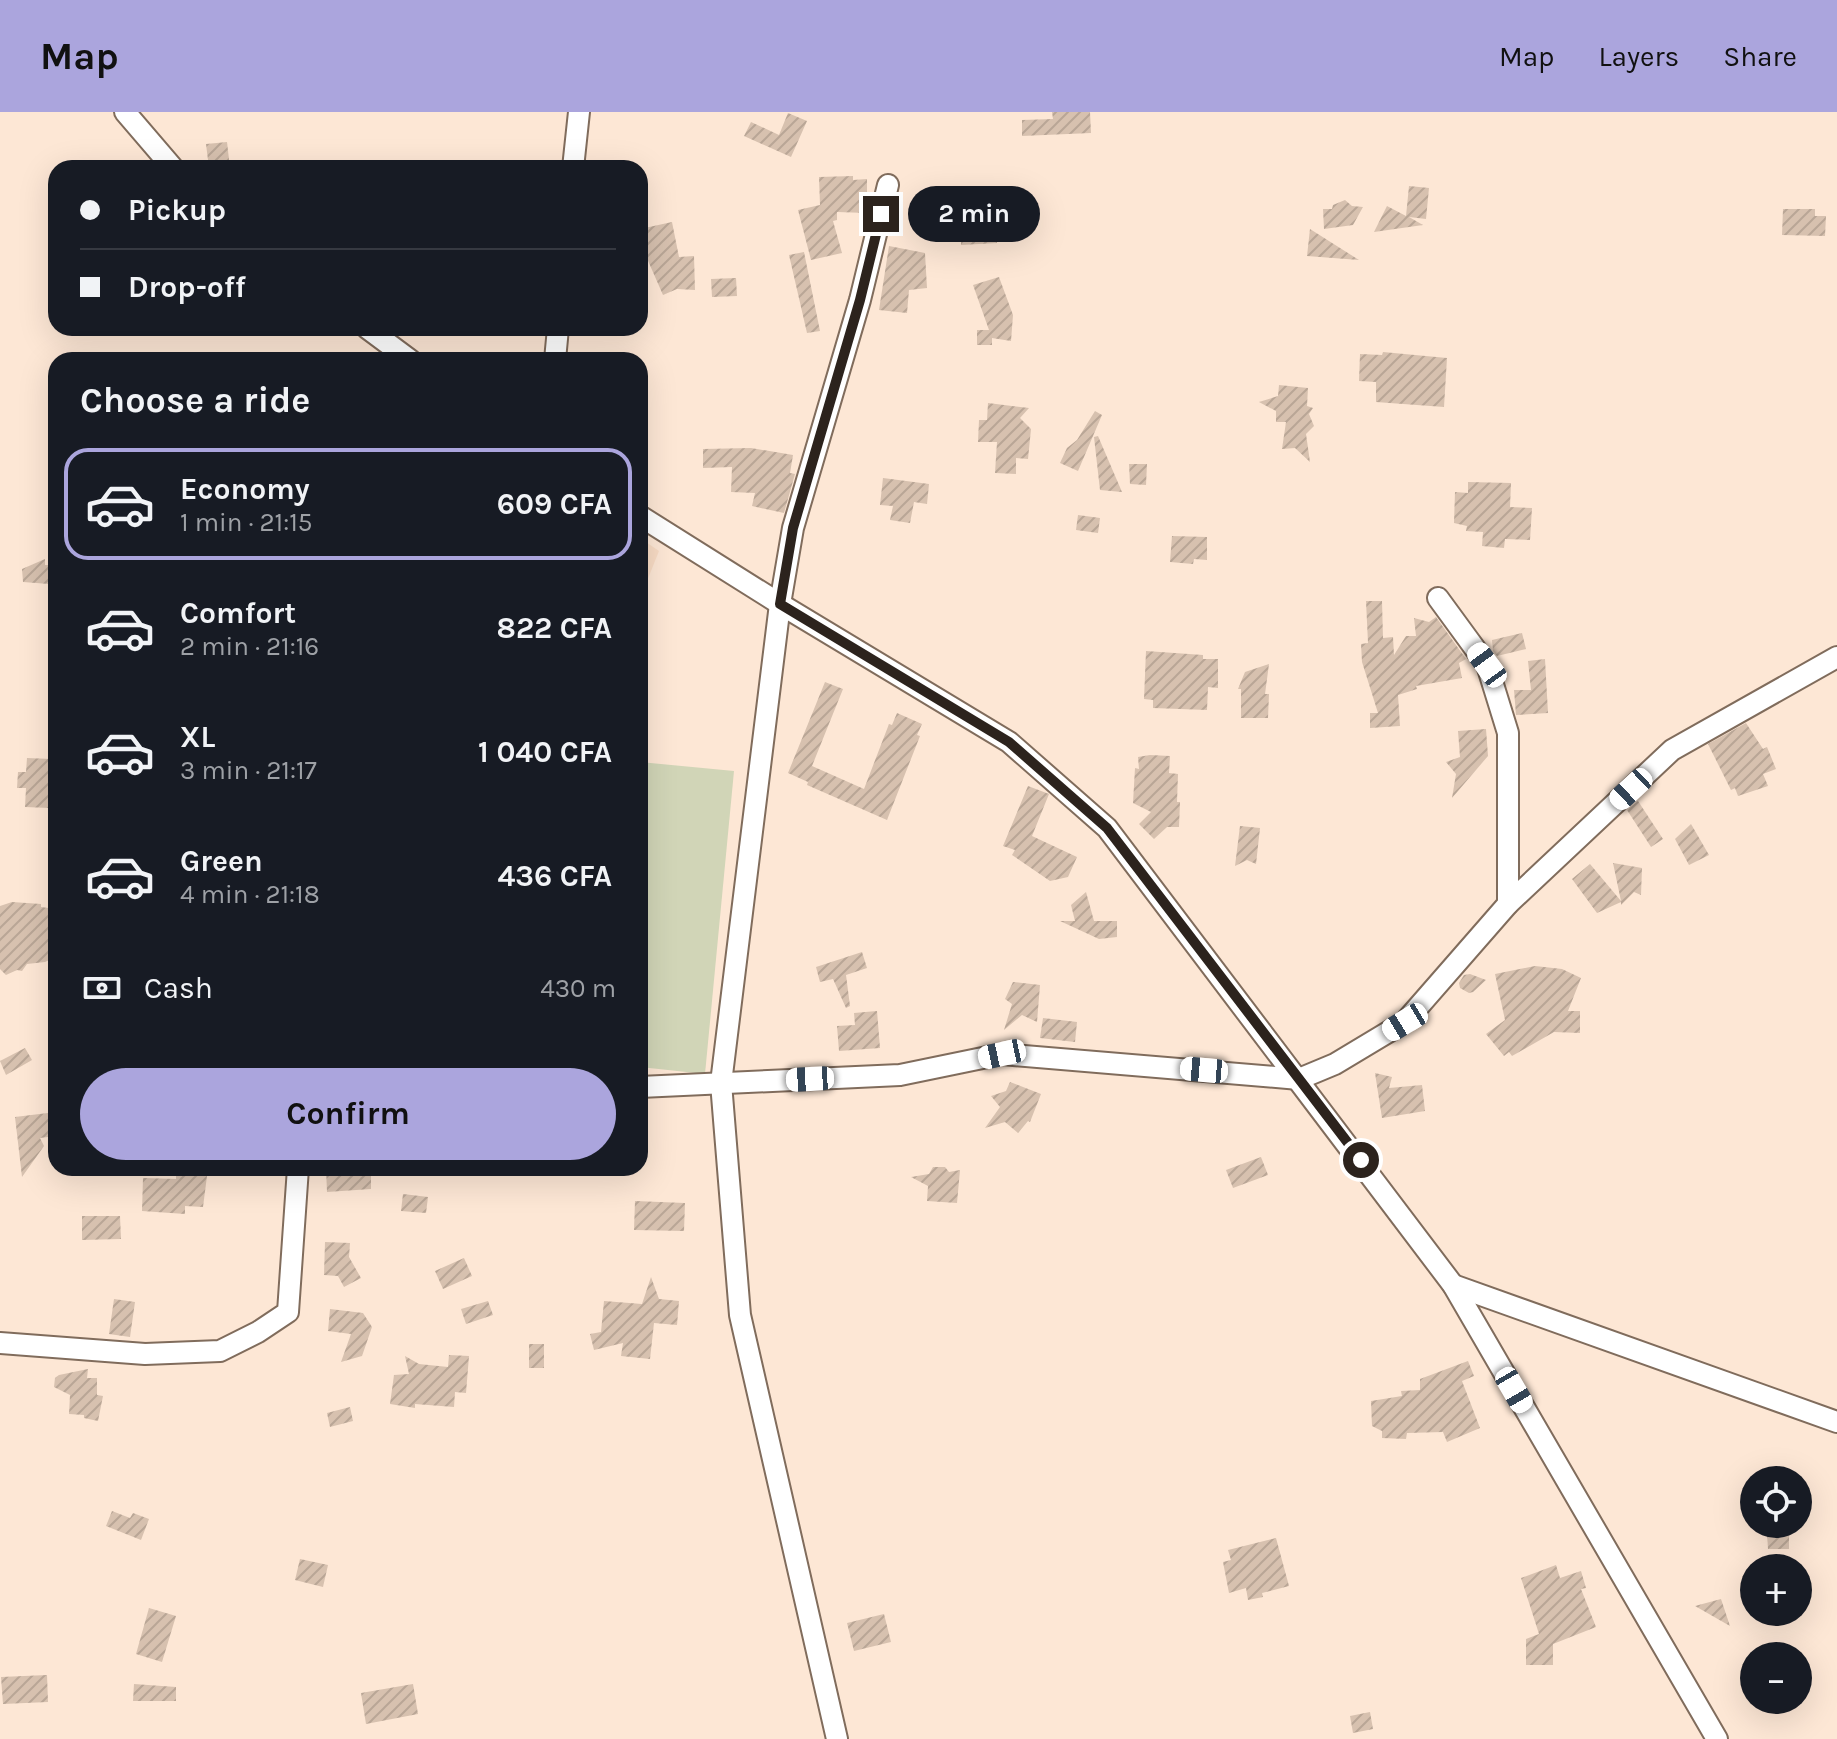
<!DOCTYPE html>
<html lang="en">
<head>
<meta charset="utf-8">
<style>
	:root { --surface:#171b24; --page:#242831; --text:#f1f3f6; --muted:#9ea1a6; --line:#363941; --accent:#aba5dd }
	body { margin:0; font-family:Karla,sans-serif; background:var(--page); color:var(--text); height:100vh; display:flex; flex-direction:column; font-size:30px; white-space:nowrap }
	* { box-sizing:border-box; margin:0 }
	p { font-size:26px; color:var(--muted) }
	.icon { flex:none; width:44px; height:44px; fill:none; stroke:currentColor; stroke-width:2; stroke-linecap:round; stroke-linejoin:round }
	.map { position:relative; flex:1; overflow:hidden }
	.details { position:absolute; left:48px; top:240px; width:600px; height:824px; display:flex; flex-direction:column; background:var(--surface); border-radius:24px; box-shadow:0 8px 32px #0002 }
	.details>* { flex:none }
	.top-card { position:absolute; left:48px; top:48px; width:600px; height:176px; border-radius:24px; box-shadow:0 8px 32px #0002; display:grid; align-content:center; height:176px; padding:0 32px; background:var(--surface) }
	.fabs { position:absolute; left:1740px; top:1354px; display:grid; gap:16px }
	.fabs a { display:grid; place-items:center; width:72px; height:72px; border-radius:50%; background:var(--surface); box-shadow:0 8px 32px #0002; font-size:40px }
	.end { position:absolute; width:36px; height:36px; margin:-18px; border:10px solid #2c231d; background:#fff; box-shadow:0 0 0 4px #fff }
	.from { border-radius:50% }
	.bubble { position:absolute; height:56px; border-radius:28px; background:var(--surface); box-shadow:0 8px 32px #0002; font-size:26px; font-weight:700; line-height:56px; text-align:center }
	.car { position:absolute; width:24px; height:48px; margin:-24px -12px; border-radius:10px; box-shadow:0 0 6px 2px #0007; background:linear-gradient(#fff 24%,#345 0 40%,#fff 0 76%,#345 0 86%,#fff 0) }
	.top-card b { display:flex; align-items:center; gap:28px; height:76px; font-size:30px }
	.top-card b+b { border-top:2px solid var(--line) }
	.top-card i { width:20px; height:20px; background:var(--text) }
	ul { padding:0; list-style:none }
	li { display:flex; align-items:center; gap:24px; height:112px; margin:0 16px 12px; padding:0 16px; border:4px solid transparent; border-radius:24px }
	li div { flex:1 }
	li b { display:block; font-size:30px }
	li em { font-style:normal; font-weight:700 }
	li.on { border-color:var(--accent) }
	li>.icon { width:72px; height:72px; stroke-width:1.5 }
	h2 { padding:0 32px; font-size:36px; line-height:96px }
	.pay { display:flex; align-items:center; gap:20px; height:88px; padding:0 32px; font-size:30px }
	.pay p { margin-inline-start:auto }
	.cta { display:flex; gap:16px; margin-top:auto; padding:16px 32px }
	.cta a { flex:1; height:92px; border-radius:48px; background:var(--accent); color:#111; font-size:32px; font-weight:700; line-height:92px; text-align:center }
	header { display:flex; align-items:center; gap:48px; box-sizing:border-box; height:112px; padding:0 40px; background:var(--accent); color:#111 }
	header strong { font-size:38px }
	nav { display:flex; gap:44px; margin-inline-start:auto; font-size:28px }
	.map>svg:first-child { display:block }
</style>
</head>
<body>
<header>
<strong>Map</strong>
<nav><a>Map</a><a>Layers</a><a>Share</a></nav>
</header>
<div class="map">
<svg width="1837" height="1627" viewBox="0 0 1837 1627">
	<defs>
		<pattern id="building-hatch" width="6" height="6" patternUnits="userSpaceOnUse" patternTransform="scale(2)"><rect width="6" height="6" fill="#d7c1af"/><path d="M-1 1l2-2M0 6l6-6M5 7l2-2" fill="none" stroke="#b9a696"/></pattern>
	</defs>
	<rect width="100%" height="100%" fill="#fde7d5"/>
	<polygon fill="#f8dbc4" points="640,426 659,439 645,474 640,478"/>
	<polygon fill="#d1d5b7" points="640,650 734,659 705,962 640,955"/>
	<g fill="url(#building-hatch)">
		<polygon points="1052,0 1090,0 1091,21 1022,24 1022,8 1053,7"/>
		<polygon points="788,1 807,9 791,45 744,24 751,10 779,23"/>
		<polygon points="227,30 230,56 209,56 206,32"/>
		<polygon points="853,64 853,68 867,67 867,101 837,100 837,108 833,109 842,141 811,148 798,98 820,93 819,65"/>
		<polygon points="1409,74 1429,76 1426,107 1409,105 1423,113 1374,120 1387,94 1406,104"/>
		<polygon points="1345,88 1352,94 1363,95 1353,113 1324,117 1323,97 1332,97 1333,93"/>
		<polygon points="1783,97 1815,97 1815,104 1826,104 1825,124 1782,123"/>
		<polygon points="672,110 679,145 694,144 695,178 677,177 663,183 642,135 640,117"/>
		<polygon points="996,114 997,131 961,133 961,115"/>
		<polygon points="1310,117 1359,148 1307,144"/>
		<polygon points="889,134 925,141 927,176 909,178 907,201 879,198"/>
		<polygon points="804,140 820,219 807,221 789,143"/>
		<polygon points="999,165 1013,203 1011,229 992,226 992,233 977,233 977,218 989,218 973,173"/>
		<polygon points="736,166 737,184 712,185 711,167"/>
		<polygon points="1383,240 1447,246 1444,295 1376,290 1376,270 1359,269 1360,242 1382,243"/>
		<polygon points="1279,273 1308,276 1307,294 1313,296 1309,302 1314,314 1306,322 1310,350 1295,336 1282,337 1286,310 1276,310 1276,299 1259,290 1278,284"/>
		<polygon points="988,291 1029,296 1020,306 1031,317 1028,347 1016,346 1016,362 995,361 997,330 978,330 979,308 987,308"/>
		<polygon points="1095,299 1102,303 1078,359 1060,351 1067,336 1077,328"/>
		<polygon points="1098,324 1122,380 1100,378 1094,325"/>
		<polygon points="751,336 793,343 790,361 795,362 784,401 752,394 755,381 731,380 732,355 703,356 703,337"/>
		<polygon points="1129,352 1147,352 1146,373 1130,372"/>
		<polygon points="883,366 929,372 927,392 914,390 910,411 890,408 893,394 880,393"/>
		<polygon points="1468,370 1511,371 1510,395 1532,396 1530,428 1505,427 1504,436 1482,434 1483,420 1466,419 1467,414 1454,411 1455,380 1468,381"/>
		<polygon points="1078,403 1100,406 1098,421 1076,418"/>
		<polygon points="1172,424 1207,425 1207,448 1194,447 1193,452 1170,450"/>
		<polygon points="45,447 45,453 50,453 49,472 23,470 22,457"/>
		<polygon points="1366,489 1382,489 1383,526 1393,525 1394,543 1406,524 1416,524 1414,506 1429,510 1436,505 1466,547 1459,551 1462,566 1416,574 1417,577 1398,583 1400,614 1370,616 1370,601 1378,601 1362,550 1361,532 1368,531"/>
		<polygon points="1522,521 1526,537 1497,544 1493,539 1492,528"/>
		<polygon points="1146,539 1203,543 1203,547 1218,547 1218,576 1208,575 1207,598 1153,596 1153,588 1144,587"/>
		<polygon points="1545,547 1548,601 1516,603 1514,578 1531,578 1528,549"/>
		<polygon points="1269,552 1265,582 1269,582 1268,606 1241,606 1241,577 1238,577 1245,560"/>
		<polygon points="825,570 843,577 812,654 864,677 889,612 892,613 897,601 922,612 917,623 920,624 887,708 807,673 808,670 788,661"/>
		<polygon points="1746,611 1763,637 1767,635 1776,657 1763,662 1768,674 1738,684 1735,676 1731,678 1708,632"/>
		<polygon points="1486,617 1488,644 1452,686 1456,662 1446,650 1460,645 1458,619"/>
		<polygon points="1150,643 1170,644 1169,661 1178,662 1177,690 1180,690 1179,715 1167,715 1154,727 1139,712 1151,700 1133,691 1135,656 1139,657 1138,645"/>
		<polygon points="27,646 51,647 49,696 25,695 26,676 17,676 18,660 26,660"/>
		<polygon points="1028,674 1049,682 1032,724 1077,745 1068,765 1050,769 1012,743 1015,738 1003,734"/>
		<polygon points="1638,689 1663,727 1651,735 1627,698"/>
		<polygon points="1691,712 1709,743 1689,753 1675,727"/>
		<polygon points="1240,714 1260,716 1256,752 1247,748 1235,754"/>
		<polygon points="1613,751 1642,756 1641,783 1634,780 1621,793 1621,790 1597,801 1572,767 1590,752 1621,789"/>
		<polygon points="1086,780 1094,809 1117,809 1117,825 1099,827 1060,809 1075,809 1071,793"/>
		<polygon points="12,790 41,792 41,795 56,797 56,845 45,850 27,852 22,859 17,858 6,863 0,857 0,794"/>
		<polygon points="862,840 867,856 846,863 850,894 846,896 833,867 820,870 816,855"/>
		<polygon points="1535,854 1562,857 1581,866 1568,899 1580,899 1580,921 1554,920 1512,944 1509,940 1504,944 1486,922 1505,908 1495,862"/>
		<polygon points="1470,862 1486,868 1473,880 1469,881 1460,876 1459,871 1464,863"/>
		<polygon points="1013,870 1040,873 1037,910 1022,903 1004,918 1012,892 1005,887"/>
		<polygon points="877,899 880,936 839,939 837,914 855,913 854,901"/>
		<polygon points="1043,906 1077,910 1075,930 1040,926"/>
		<polygon points="25,936 32,948 6,963 0,949"/>
		<polygon points="1375,961 1392,965 1389,976 1422,973 1425,999 1382,1006"/>
		<polygon points="1010,970 1041,982 1030,1010 1028,1009 1018,1021 1005,1010 985,1016 1000,995 991,984 1006,979"/>
		<polygon points="56,1000 56,1024 40,1026 44,1034 22,1065 15,1005"/>
		<polygon points="1261,1045 1268,1063 1233,1076 1226,1058"/>
		<polygon points="933,1055 945,1055 949,1060 960,1058 957,1091 927,1089 928,1074 911,1065 929,1062"/>
		<polygon points="326,1056 371,1056 371,1077 327,1080"/>
		<polygon points="176,1062 207,1064 203,1095 185,1094 185,1102 142,1099 143,1066 176,1067"/>
		<polygon points="403,1082 428,1085 426,1101 401,1099"/>
		<polygon points="635,1089 685,1091 684,1119 634,1118"/>
		<polygon points="82,1104 120,1104 121,1127 82,1128"/>
		<polygon points="325,1130 350,1131 349,1145 361,1166 344,1175 338,1164 324,1163"/>
		<polygon points="464,1146 472,1164 443,1177 435,1159"/>
		<polygon points="651,1165 659,1187 679,1189 677,1213 654,1211 650,1247 621,1244 623,1231 594,1238 590,1222 601,1220 604,1189 642,1192"/>
		<polygon points="114,1187 135,1190 130,1225 109,1222"/>
		<polygon points="488,1189 493,1203 466,1212 461,1197"/>
		<polygon points="330,1197 363,1201 372,1215 362,1244 341,1250 351,1222 328,1219"/>
		<rect x="529" y="1232" width="15" height="24"/>
		<polygon points="449,1243 469,1244 466,1281 455,1280 454,1295 415,1292 415,1296 390,1292 394,1263 409,1262 405,1244 419,1252 448,1255"/>
		<polygon points="1468,1249 1474,1264 1462,1269 1480,1316 1447,1330 1443,1320 1407,1321 1406,1327 1382,1326 1382,1319 1372,1314 1371,1289 1402,1284 1401,1279 1420,1278 1420,1267"/>
		<polygon points="88,1257 87,1266 97,1266 97,1283 103,1284 98,1309 84,1306 84,1303 69,1302 70,1283 54,1275 55,1266 59,1263"/>
		<polygon points="350,1295 353,1309 330,1315 327,1301"/>
		<polygon points="112,1399 130,1406 133,1401 149,1407 141,1428 106,1414"/>
		<polygon points="1767,1422 1789,1422 1789,1437 1768,1437"/>
		<polygon points="1276,1426 1289,1474 1262,1481 1263,1485 1248,1488 1246,1476 1229,1481 1223,1450 1231,1448 1228,1438"/>
		<polygon points="300,1447 328,1453 323,1475 295,1468"/>
		<polygon points="1556,1453 1560,1466 1581,1459 1586,1476 1581,1477 1596,1515 1553,1532 1553,1553 1526,1553 1526,1527 1539,1522 1521,1466"/>
		<polygon points="1721,1487 1730,1514 1695,1494"/>
		<polygon points="149,1496 176,1504 162,1550 136,1542"/>
		<polygon points="884,1502 891,1530 854,1539 847,1511"/>
		<polygon points="47,1563 48,1590 3,1592 1,1565"/>
		<polygon points="134,1572 176,1575 176,1589 133,1589"/>
		<polygon points="413,1572 418,1602 366,1612 361,1581"/>
		<polygon points="1370,1600 1373,1617 1353,1621 1350,1604"/>
	</g>
	<g fill="none" stroke-linecap="round" stroke-linejoin="round">
		<g stroke="#806c5c" stroke-width="24">
			<g id="minor">
				<polyline points="125,0 173,56"/>
				<polyline points="573,56 579,0"/>
				<polyline points="367,216 410,248"/>
				<polyline points="555,248 558,216"/>
				<polyline points="640,404 780,492 1009,630 1107,716 1453,1173 1717,1627"/>
				<polyline points="1438,486 1487,553 1508,621 1508,792"/>
				<polyline points="640,975 900,963 1002,942 1299,967 1335,952 1405,910 1508,792 1672,638 1837,545"/>
				<polyline points="1453,1173 1837,1310"/>
				<polyline points="0,1231 145,1242 220,1239 258,1220 288,1200 298,1056"/>
				<polyline points="837,1627 740,1203 721,971 780,492 793,416 860,188 888,73"/>
			</g>
		</g>
		<use href="#minor" stroke="#fff" stroke-width="20"/>
	</g>
	<g fill="none" stroke-linecap="round" stroke-linejoin="round">
		<polyline stroke="#2c231d" stroke-width="10" points="881,102 860,188 793,416 780,492 1009,630 1107,716 1361,1048"/>
	</g>
</svg>
<div class="fabs">
<a><svg class="icon" aria-label="locate" viewBox="0 0 24 24"><circle cx="12" cy="12" r="6"/><path d="M12 2v4M12 18v4M2 12h4M18 12h4"/></svg></a>
<a>+</a>
<a>−</a>
</div>
<i class="end from" style="left:1361px;top:1048px"></i>
<i class="end" style="left:881px;top:102px"></i>
<div class="bubble" style="left:908px;top:74px;width:132px">2 min</div>
<i class="car" style="left:1487px;top:553px;rotate:324deg"></i>
<i class="car" style="left:1631px;top:677px;rotate:227deg"></i>
<i class="car" style="left:1405px;top:910px;rotate:239deg"></i>
<i class="car" style="left:1002px;top:942px;rotate:258deg"></i>
<i class="car" style="left:1204px;top:958px;rotate:275deg"></i>
<i class="car" style="left:810px;top:967px;rotate:267deg"></i>
<i class="car" style="left:1514px;top:1278px;rotate:150deg"></i>
<div class="top-card">
<b><i class="from"></i>Pickup</b>
<b><i></i>Drop-off</b>
</div>
<section class="details">
<h2>Choose a ride</h2>
<ul>
<li class="on"><svg class="icon" aria-label="car" viewBox="0 0 24 24"><path d="M5 17H2v-5l4-1 3-4h7l3 4 3 1v5h-3M9 17h6M6 11h13"/><circle cx="7" cy="17" r="2"/><circle cx="17" cy="17" r="2"/></svg><div><b>Economy</b><p>1 min · 21:15</p></div><em>609 CFA</em></li>
<li><svg class="icon" aria-label="car" viewBox="0 0 24 24"><path d="M5 17H2v-5l4-1 3-4h7l3 4 3 1v5h-3M9 17h6M6 11h13"/><circle cx="7" cy="17" r="2"/><circle cx="17" cy="17" r="2"/></svg><div><b>Comfort</b><p>2 min · 21:16</p></div><em>822 CFA</em></li>
<li><svg class="icon" aria-label="car" viewBox="0 0 24 24"><path d="M5 17H2v-5l4-1 3-4h7l3 4 3 1v5h-3M9 17h6M6 11h13"/><circle cx="7" cy="17" r="2"/><circle cx="17" cy="17" r="2"/></svg><div><b>XL</b><p>3 min · 21:17</p></div><em>1 040 CFA</em></li>
<li><svg class="icon" aria-label="car" viewBox="0 0 24 24"><path d="M5 17H2v-5l4-1 3-4h7l3 4 3 1v5h-3M9 17h6M6 11h13"/><circle cx="7" cy="17" r="2"/><circle cx="17" cy="17" r="2"/></svg><div><b>Green</b><p>4 min · 21:18</p></div><em>436 CFA</em></li>
</ul>
<div class="pay"><svg class="icon" aria-label="cash" viewBox="0 0 24 24"><path d="M3 7h18v10H3z"/><circle cx="12" cy="12" r="2"/></svg>Cash<p>430 m</p></div>
<div class="cta"><a>Confirm</a></div>
</section>
</div>
</body>
</html>
